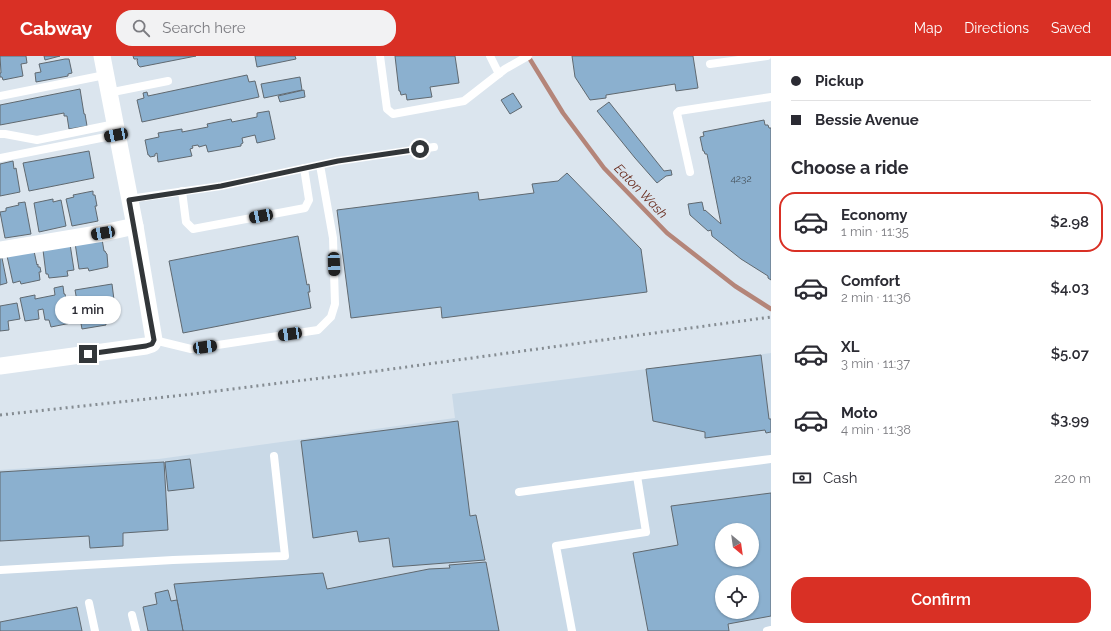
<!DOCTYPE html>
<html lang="en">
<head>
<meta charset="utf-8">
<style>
	:root { --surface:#fff; --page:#f2f2f3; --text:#2b2b33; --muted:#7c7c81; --line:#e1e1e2; --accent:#d93025 }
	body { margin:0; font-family:Raleway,sans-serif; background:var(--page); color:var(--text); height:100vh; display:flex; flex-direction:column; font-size:15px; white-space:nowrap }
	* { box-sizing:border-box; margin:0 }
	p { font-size:13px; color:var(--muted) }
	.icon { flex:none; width:22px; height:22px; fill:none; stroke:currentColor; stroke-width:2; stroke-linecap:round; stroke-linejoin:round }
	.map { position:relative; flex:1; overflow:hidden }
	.side { display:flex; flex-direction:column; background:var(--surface); width:340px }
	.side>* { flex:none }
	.top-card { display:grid; align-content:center; height:88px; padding:0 20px; background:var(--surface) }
	.needle { width:26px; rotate:151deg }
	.fabs { position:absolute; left:715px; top:467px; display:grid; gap:8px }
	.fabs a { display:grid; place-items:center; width:44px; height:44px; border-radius:50%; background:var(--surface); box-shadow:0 1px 3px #0004; font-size:20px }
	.end { position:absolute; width:18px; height:18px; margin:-9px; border:5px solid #323639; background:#fff; box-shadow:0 0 0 2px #fff }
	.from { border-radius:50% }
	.bubble { position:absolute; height:28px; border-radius:14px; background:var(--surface); box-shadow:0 1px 3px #0004; font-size:13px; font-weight:600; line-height:28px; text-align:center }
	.car { position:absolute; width:12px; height:24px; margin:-12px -6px; border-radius:5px; box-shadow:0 0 3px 1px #0007; background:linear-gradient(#222 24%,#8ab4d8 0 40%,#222 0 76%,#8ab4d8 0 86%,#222 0) }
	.top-card b { display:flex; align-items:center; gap:14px; height:38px; font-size:15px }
	.top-card b+b { border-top:1px solid var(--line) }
	.top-card i { width:10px; height:10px; background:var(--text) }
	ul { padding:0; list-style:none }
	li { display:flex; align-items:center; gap:12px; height:60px; margin:0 8px 6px; padding:0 12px; border:2px solid transparent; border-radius:16px }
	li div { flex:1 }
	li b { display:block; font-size:15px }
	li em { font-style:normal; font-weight:600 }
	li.selected { border-color:var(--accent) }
	li>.icon { width:36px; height:36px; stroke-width:1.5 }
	h2 { padding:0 20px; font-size:18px; line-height:48px }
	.pay { display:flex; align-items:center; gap:10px; height:44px; padding:0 20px; font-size:15px }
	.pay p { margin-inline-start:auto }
	.button { display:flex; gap:8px; margin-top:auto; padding:8px 20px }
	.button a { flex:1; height:46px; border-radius:16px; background:var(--accent); color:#fff; font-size:16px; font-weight:600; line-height:46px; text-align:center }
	header { display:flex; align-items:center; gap:24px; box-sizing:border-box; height:56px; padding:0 20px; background:var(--accent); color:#fff }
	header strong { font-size:19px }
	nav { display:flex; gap:22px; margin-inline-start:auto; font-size:14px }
	.search { width:280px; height:36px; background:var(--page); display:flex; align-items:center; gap:10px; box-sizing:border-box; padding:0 14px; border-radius:16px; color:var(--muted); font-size:15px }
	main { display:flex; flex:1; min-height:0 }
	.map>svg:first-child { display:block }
</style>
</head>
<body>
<header>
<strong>Cabway</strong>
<div class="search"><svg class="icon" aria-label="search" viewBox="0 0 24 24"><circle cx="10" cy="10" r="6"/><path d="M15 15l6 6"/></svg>Search here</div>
<nav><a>Map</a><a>Directions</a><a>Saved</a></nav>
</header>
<main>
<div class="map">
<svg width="771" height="575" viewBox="0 0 771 575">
	<rect width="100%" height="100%" fill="#dbe5ee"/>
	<path fill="#c9d9e7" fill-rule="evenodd" d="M771,297V575H0V414L159,403L455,362L452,338ZM722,474H752V504H722ZM722,526H752V556H722Z"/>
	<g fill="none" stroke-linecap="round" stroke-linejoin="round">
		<polyline stroke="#b48579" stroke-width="4.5" points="528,0 563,57 604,112 667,177 735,230 771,253"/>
	</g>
	<g fill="#8bb0cf" stroke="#606970" fill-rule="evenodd">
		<polygon points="0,0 26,0 27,7 21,8 23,20 3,24 2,21 0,21 0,17 1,17"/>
		<polygon points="44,0 60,0 45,4"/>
		<polygon points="133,0 196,0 140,11 138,9 137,4 138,3 134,3"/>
		<polygon points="255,0 295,0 296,3 257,11"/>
		<polygon points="395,0 455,0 459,27 430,31 432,41 407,44 406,38 401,39 400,35 399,35"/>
		<polygon points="572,0 693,0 698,32 676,35 675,28 606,39 606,42 590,44 575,21"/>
		<polygon points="65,3 69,3 72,17 68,18 68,20 36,26 35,17 41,16 39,8"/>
		<polygon points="247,19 249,26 255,25 259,41 142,66 137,44 144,42 143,37 147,36 148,40"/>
		<polygon points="300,21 302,34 264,42 261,28"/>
		<polygon points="80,33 84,58 85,58 87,70 69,73 67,60 64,60 64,57 0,69 0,49"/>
		<polygon points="304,34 305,41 280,46 278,40"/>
		<polygon points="513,37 522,51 510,58 501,44"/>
		<polygon points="609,46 664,115 671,114 672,119 666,120 657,127 635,102 597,55"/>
		<polygon points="269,55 275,83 257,87 255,79 242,82 243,87 241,88 241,90 208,96 206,89 199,91 198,89 192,90 193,92 190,93 192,100 158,106 157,97 155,98 155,100 150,101 149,99 148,99 145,84 159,81 158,77 182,73 182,76 208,71 207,68 231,63 232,66 257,61 257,57"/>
		<polygon points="764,64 765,69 768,69 769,72 771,72 771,224 768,222 768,220 741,203 712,180 711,174 708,175 690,159 688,148 702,146 704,155 705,154 721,168 707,98 705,98 704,95 703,95 700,81 704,80 703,76"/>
		<polygon points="89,95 94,122 29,135 23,107"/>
		<polygon points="13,105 14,113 16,112 20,136 0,140 0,108"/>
		<polygon points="567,117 641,193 647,236 442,262 441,251 351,262 337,154 478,136 479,144 534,137 532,128 558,125"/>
		<polygon points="93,135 93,139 95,139 97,150 95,150 98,165 72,170 66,143 74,141 73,139"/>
		<polygon points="53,143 53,146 61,144 66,170 39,176 34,147"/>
		<polygon points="25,146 31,178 5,182 0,156 6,155 6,152 19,149 18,147"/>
		<polygon points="298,180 307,229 309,228 310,236 308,236 311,252 183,277 169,205"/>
		<polygon points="102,183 104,195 105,195 106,197 107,198 108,211 89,215 88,212 79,213 75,187"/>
		<polygon points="70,188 74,214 67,215 68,220 49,222 48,218 46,218 43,194"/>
		<polygon points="34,195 37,209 38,208 38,211 40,211 41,216 39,216 40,224 21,228 20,225 13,227 7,200"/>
		<polygon points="0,202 2,202 7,227 0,229"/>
		<polygon points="112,228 114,244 103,246 106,269 82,273 75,234"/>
		<polygon points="63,230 64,238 65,238 71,267 51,271 49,264 45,264 43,253 38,254 39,263 25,265 20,242 35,239 35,243 55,239 54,232"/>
		<polygon points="17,247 20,263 8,265 9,274 0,275 0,250"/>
		<polygon points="761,299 769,363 771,363 771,376 766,377 765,374 705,382 705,376 653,365 646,313"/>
		<polygon points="458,365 470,460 476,459 485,504 393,511 389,482 359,486 357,475 313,482 301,385"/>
		<polygon points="190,403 194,432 168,435 165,406"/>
		<polygon points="164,406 168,474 123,477 123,490 90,492 89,480 0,485 0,416"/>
		<path d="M771,437V560L728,568L729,575H648L633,497L678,489L671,450ZM722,474H752V504H722ZM722,526H752V556H722Z"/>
		<polygon points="486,506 499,575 183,575 174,528 323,517 327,533 429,513 450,512 449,509"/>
		<polygon points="168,534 171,545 177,544 183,575 148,575 143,551 157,548 155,537"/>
		<polygon points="77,551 82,575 0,575 0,566"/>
	</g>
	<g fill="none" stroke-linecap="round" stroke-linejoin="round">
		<g stroke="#fff" stroke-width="8">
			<polyline points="380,0 387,53 393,58 464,45 505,13 528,0"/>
			<polyline points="490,0 499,18"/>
			<polyline points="710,8 767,0"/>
			<polyline points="108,37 168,25"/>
			<polyline points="0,40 105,19"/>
			<polyline points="0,78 5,78 37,84 115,68"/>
			<polyline points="0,102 116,79"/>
			<polyline points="690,116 677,57 679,55 771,41"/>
			<polyline points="182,135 186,166 193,173 305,152 309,144 304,112"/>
			<polyline points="129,143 221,130 338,105 434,91"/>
			<polyline points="154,284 191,293 318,274 331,261 335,248 333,182 320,109"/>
			<polyline points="519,436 637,420 771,403"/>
			<polyline points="0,514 173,504 285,500 274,400"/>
			<polyline points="89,547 95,575"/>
			<polyline points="132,559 136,575"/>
			<polyline points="572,575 556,490 646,476 637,420"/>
			<polyline points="767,575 771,574"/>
		</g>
		<g stroke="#fff" stroke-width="17">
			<polyline points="0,194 103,177 135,170"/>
			<polyline points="0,310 146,290 152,288 154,284 135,170 102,0"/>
		</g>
		<polyline stroke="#858c92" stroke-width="3" stroke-dasharray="2 4" stroke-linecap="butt" points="0,359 193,338 377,315 771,261"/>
	</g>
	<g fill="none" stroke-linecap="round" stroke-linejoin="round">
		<polyline stroke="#323639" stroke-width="5" points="88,298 146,290 152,288 154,284 129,144 221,130 338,105 420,93"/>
	</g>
	<g text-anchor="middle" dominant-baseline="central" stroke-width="3" stroke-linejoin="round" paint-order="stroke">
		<g font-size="10" fill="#48545e">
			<text x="741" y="122">4232</text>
		</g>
		<g font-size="13" font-style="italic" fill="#6a2d1f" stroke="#dbe5ee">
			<text transform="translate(641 135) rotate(46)">Eaton Wash</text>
		</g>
	</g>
</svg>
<div class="fabs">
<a><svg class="needle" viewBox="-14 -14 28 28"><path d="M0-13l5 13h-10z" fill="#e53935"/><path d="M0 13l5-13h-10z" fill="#7c7c81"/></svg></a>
<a><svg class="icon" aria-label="locate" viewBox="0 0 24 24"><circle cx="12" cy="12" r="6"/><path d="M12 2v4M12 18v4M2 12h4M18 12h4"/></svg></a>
</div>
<i class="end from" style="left:420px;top:93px"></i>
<i class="end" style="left:88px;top:298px"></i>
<div class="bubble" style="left:55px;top:240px;width:66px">1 min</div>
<i class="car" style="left:116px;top:79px;rotate:259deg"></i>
<i class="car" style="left:261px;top:160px;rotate:259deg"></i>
<i class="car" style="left:103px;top:177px;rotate:260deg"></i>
<i class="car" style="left:334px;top:208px;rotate:178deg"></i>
<i class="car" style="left:290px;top:278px;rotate:262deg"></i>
<i class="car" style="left:205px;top:291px;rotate:82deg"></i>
</div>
<section class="side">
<div class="top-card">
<b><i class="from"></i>Pickup</b>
<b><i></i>Bessie Avenue</b>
</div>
<h2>Choose a ride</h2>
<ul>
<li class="selected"><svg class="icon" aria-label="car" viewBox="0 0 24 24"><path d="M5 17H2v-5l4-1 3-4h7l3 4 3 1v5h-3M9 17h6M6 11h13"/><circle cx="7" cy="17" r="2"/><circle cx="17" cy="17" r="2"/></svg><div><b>Economy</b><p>1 min · 11:35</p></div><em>$2.98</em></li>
<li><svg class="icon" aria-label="car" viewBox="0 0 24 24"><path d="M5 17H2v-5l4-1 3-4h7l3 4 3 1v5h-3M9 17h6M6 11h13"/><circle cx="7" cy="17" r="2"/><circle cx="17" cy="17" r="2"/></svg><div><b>Comfort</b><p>2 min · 11:36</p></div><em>$4.03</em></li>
<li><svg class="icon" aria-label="car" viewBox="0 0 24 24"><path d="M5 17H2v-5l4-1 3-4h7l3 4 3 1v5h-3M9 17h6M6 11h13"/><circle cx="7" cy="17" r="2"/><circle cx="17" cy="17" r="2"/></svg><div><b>XL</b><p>3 min · 11:37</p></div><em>$5.07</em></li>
<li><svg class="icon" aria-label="car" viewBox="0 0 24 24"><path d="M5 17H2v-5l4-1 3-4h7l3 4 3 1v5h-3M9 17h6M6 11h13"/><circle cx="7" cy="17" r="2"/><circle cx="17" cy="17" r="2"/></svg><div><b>Moto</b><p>4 min · 11:38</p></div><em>$3.99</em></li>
</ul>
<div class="pay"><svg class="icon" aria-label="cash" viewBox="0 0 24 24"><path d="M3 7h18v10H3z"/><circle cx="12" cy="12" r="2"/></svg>Cash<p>220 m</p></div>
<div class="button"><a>Confirm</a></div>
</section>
</main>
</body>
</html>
